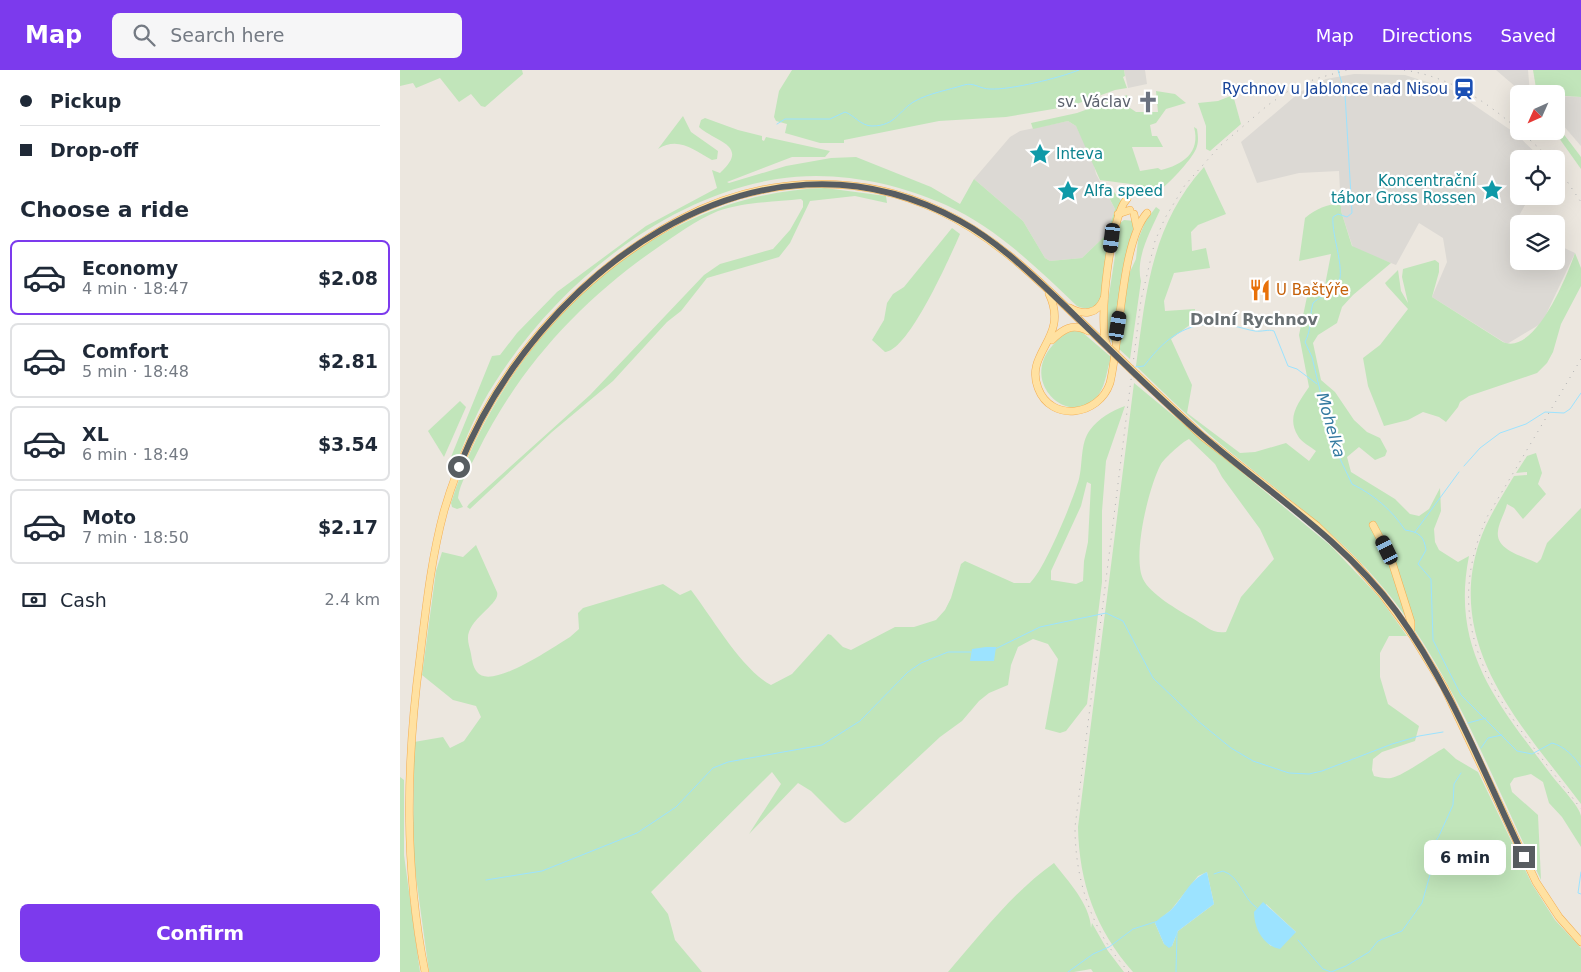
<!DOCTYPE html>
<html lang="en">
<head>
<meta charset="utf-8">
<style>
	:root { --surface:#fff; --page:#f6f6f7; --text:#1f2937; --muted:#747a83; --line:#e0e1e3; --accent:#7c3aed }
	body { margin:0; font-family:"DejaVu Sans",sans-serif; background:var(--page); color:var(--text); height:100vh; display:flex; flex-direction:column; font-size:19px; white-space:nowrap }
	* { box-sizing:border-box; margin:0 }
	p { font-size:16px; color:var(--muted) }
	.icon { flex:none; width:28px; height:28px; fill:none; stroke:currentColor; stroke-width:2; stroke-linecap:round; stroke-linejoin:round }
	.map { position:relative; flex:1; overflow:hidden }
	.details { display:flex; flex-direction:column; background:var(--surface); width:400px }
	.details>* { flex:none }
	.guide { display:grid; align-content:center; height:110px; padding:0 20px; background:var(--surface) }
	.needle { width:32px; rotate:225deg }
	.fabs { position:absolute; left:1110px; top:15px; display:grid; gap:10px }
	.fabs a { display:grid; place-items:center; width:55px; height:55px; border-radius:8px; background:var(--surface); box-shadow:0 5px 20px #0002; font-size:25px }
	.end { position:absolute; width:22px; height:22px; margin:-11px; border:6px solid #585d61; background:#fff; box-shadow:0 0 0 2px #fff }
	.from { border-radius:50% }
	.bubble { position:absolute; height:35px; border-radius:8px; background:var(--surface); box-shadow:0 5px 20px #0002; font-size:16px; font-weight:600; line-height:35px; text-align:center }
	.car { position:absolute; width:15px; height:30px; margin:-15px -8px; border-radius:6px; box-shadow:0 0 4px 1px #0007; background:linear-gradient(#222 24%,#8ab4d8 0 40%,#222 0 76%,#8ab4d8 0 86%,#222 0) }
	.guide b { display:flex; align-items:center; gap:18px; height:48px; font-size:19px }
	.guide b+b { border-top:1px solid var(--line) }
	.guide i { width:12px; height:12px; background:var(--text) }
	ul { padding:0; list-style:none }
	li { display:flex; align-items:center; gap:15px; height:75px; margin:0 10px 8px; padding:0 10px; border:2px solid var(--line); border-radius:8px }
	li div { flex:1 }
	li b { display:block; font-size:19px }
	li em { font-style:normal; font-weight:600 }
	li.on { border-color:var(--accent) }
	li>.icon { width:45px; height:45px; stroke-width:1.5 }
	h2 { padding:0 20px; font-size:22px; line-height:60px }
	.pay { display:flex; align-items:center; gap:12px; height:55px; padding:0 20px; font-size:19px }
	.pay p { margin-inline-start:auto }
	.action { display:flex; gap:10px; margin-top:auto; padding:10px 20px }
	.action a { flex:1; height:58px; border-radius:8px; background:var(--accent); color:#fff; font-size:20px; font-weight:600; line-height:58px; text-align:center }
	header { display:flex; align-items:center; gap:30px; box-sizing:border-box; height:70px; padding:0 25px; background:var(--accent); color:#fff }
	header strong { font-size:24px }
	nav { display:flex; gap:28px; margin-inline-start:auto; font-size:18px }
	.search { width:350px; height:45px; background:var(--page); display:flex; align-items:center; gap:12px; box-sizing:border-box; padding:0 18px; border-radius:8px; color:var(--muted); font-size:19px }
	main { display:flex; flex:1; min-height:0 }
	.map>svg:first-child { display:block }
</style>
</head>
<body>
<header>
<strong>Map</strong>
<div class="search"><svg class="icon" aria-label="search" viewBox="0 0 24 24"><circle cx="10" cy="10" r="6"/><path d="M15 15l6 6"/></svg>Search here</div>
<nav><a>Map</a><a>Directions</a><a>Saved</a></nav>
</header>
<main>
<section class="details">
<div class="guide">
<b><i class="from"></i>Pickup</b>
<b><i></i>Drop-off</b>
</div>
<h2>Choose a ride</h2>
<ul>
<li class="on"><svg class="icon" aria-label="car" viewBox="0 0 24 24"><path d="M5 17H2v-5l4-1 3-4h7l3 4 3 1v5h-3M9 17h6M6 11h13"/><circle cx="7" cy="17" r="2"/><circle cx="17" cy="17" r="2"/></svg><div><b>Economy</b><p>4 min · 18:47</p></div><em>$2.08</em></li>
<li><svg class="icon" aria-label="car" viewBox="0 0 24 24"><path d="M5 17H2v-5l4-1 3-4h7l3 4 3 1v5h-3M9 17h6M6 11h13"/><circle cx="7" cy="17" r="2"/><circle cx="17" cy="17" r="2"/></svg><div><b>Comfort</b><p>5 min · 18:48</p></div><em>$2.81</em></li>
<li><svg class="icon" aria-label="car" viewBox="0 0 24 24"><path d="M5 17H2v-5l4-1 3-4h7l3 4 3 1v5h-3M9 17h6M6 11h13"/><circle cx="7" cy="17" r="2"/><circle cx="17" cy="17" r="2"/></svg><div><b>XL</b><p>6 min · 18:49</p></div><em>$3.54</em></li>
<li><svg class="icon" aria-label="car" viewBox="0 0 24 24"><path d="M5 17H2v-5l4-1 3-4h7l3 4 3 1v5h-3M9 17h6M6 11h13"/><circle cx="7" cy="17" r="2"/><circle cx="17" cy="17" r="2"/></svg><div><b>Moto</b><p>7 min · 18:50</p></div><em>$2.17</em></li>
</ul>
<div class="pay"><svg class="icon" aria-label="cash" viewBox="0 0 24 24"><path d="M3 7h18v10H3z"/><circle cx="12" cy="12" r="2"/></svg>Cash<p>2.4 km</p></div>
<div class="action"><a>Confirm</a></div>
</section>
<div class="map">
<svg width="1181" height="902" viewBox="0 0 1181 902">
	<rect width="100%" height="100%" fill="#ece7df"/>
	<g fill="#dcd9d4">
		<polygon points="724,0 745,0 747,14 728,18"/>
		<polygon points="1096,0 1128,0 1130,24 1124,24"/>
		<polygon points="954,4 1005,5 1052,20 1115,63 1141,88 1119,89 1119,126 1130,126 1115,153 1119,155 1119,191 1156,191 1156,174 1175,183 1142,253 1107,274 1032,227 1047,192 1043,168 1019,153 996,195 953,178 941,141 939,101 899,103 857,113 841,72 900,22 926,9"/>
		<polygon points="1159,26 1181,27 1181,76 1156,47 1156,27"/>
		<polygon points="668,51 676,56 693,90 696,104 715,139 707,164 682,188 650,191 645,188 623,151 574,109 610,67 620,61"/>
	</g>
	<g fill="#c1e5ba" fill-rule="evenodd">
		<polygon points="0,0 122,0 123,4 85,37 81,36 71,24 59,32 40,8 16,18 13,13 0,16"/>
		<polygon points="392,0 724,0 725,6 723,7 727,18 715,20 671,36 606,47 539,51 444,70 444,73 420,73 385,63 387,54 376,51 374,47 379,21"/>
		<polygon points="1133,0 1181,0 1181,27 1137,24"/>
		<path d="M756,21L775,24L786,33L766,39L756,53L750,55L752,66H757L763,77H732L740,101L758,98L761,100C782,95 801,83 794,57L797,59C798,66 799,72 796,79C792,89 766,118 756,122L738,115L700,110L676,56L668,51L633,59L631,53L677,43L727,25L730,38L736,42H758Z"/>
		<polygon points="833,25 841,54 810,81 806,79 806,56 798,33 818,31"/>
		<path d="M283,46L291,62L318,81L317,89L312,90C294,80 278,66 258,79Z"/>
		<path d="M305,48L338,60L362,66V70L364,71L366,67L430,81L425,87H392L327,112L329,113L386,96L431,88L456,87L531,117L560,134L574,109L623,151L645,188L650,191L682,188L707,164L715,139L704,118H711L722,132C708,153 707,179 705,203C704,213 704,225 698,233C692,240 684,239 677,236C637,198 597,158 546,135C494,112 434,100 377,109C261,128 155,217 94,314C79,337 67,365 57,391L51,393V387L92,286L100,285L117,263L157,222L246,156L317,118L312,100L320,103C351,75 315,72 299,57L301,50Z"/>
		<polygon points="1156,54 1181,87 1181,99 1154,61 1156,61"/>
		<path d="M804,97L826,144L798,155L791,162L792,181L806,178L810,198L774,203L764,231L765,241L795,239V251L771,269L792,315L787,343L840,383L855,382L886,373L909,391L916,381C911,377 901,372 898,366C886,347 899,332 909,317L899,265L909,217L925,215L931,184L899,191L905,148C917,138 926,135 941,133V141L952,176L991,193L953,225L942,237L937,253L918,265L913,273L921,310L935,322L954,350L967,362L980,368L987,381L985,386L975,390L959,377L947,387L951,402L995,429L1010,444L1019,446L1029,439L1040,418L1041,441L1034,459L1035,472L1039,480L1058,492L1069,486C1050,581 1099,635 1152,706C1159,715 1180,737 1181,746C1181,756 1181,767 1181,777L1162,747L1149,733L1143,712L1131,704L1114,708L1110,714L1112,722L1138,745L1141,810C1093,712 1055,606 986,521C942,467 887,428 834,385C799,357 768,327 736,296C746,222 751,156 804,97Z"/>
		<path d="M425,118L486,126L487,133L455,126L410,131L390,173L379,187L307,208L281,241L267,252L213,311L152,362L70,439L67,437L69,434L190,325L304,205L320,194L373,179L390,160L403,137V131L401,129C374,132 344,132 318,141C296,150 276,165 257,178C180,231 118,299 77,383C70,398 60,412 58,428L63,437L57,439L52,437L51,433C103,270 246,123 425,118Z"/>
		<path d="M756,137L760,140C751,160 735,188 741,211L730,289L719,279L728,206L736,189L738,170L745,152Z"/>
		<polygon points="724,150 735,151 725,192 713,274 704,258 720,153"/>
		<path d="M552,158L560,164L557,171C547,193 508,281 485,282L472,270L484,250L487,233L493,224L504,217Z"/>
		<path d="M1175,183L1181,198V216L1161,254L1153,282L1147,293L1137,303L1069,326L1060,332L1058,337L1046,352L1039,347L1023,342L1008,350L984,356L968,316L963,288L980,275L1008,239L987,216L985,213L998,200L1001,221L1008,233L1002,207L1003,199L1035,190L1039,193V202L1032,227L1103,272C1135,286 1167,206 1175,183Z"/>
		<path d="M673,261L682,262L711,287C707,299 706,314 699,324C674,361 618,315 652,276C658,269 664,263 673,261Z"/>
		<path d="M734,313L931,476L979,527L1007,566H989L980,583V607L988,634L1019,656L1015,671L982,682L973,689L972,700L974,706C979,707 986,709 991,708C1003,706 1031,685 1044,678L1056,689L1078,702L1132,814L1155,850L1181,878V902H733C696,860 679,813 678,757ZM789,369L815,394L822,407L860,459L874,489L841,527L826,562C811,564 805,555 792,548C778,540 750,524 743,509C732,485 749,416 761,394C766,387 782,372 789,369ZM807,802L814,834L778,861L772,876L764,874L755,853L771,840L798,806ZM866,834L896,862L871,876L866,871Z"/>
		<polygon points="60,331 66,337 44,387 28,361"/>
		<path d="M725,336L706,391L702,441V512L687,634L666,661L660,663L645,659L658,589L648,574L633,569L618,577L611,595L608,615L589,623L579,631L562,651L540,667L450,751L445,753L441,751L411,721L398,713L349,764L381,714L372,702L251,822L268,844L275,870L302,902H29L13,785L14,672L43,667L50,678L64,671L81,647L76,636L53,630L22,605L36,501L42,482L63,487L76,475L97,522C101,534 67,549 68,569C68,573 70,579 71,584C72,590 73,597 77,602C91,621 155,576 170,567L179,559L178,543L183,538L263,514L280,525L291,520C312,547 341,599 371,615L392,604L428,564L431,565L443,577L451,580L495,557H514L536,550L545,540L551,528L561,494L565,491L614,513H630C645,499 673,430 679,409C683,394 680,373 690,360C699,348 711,341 725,336ZM687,412L691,414L688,472L684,491L683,511L676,514L651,510V501L681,436Z"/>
		<path d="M1136,383L1142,403L1138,414L1146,424L1123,449L1114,438L1107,434C1105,443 1099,452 1098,461C1095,481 1124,486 1137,493L1141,489L1147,473L1181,438V734C1123,657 1045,578 1079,473C1087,449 1101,428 1114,406L1127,405V402L1116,403L1127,386Z"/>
		<polygon points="0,707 4,710 4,785 20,902 0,902"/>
		<path d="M654,793C668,811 690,834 691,858L692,853L708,881L724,902H693L691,899L674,902H548C581,864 613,822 654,793Z"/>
	</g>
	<g fill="#9ce3ff">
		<polygon points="586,577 596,577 594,591 570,591 572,579"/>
		<path d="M807,802L814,834L778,861L772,876L769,878L764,874L755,853C760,847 765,845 771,840C784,827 789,810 807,802Z"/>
		<path d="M863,832L896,862L880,879C863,876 854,858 854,842Z"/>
	</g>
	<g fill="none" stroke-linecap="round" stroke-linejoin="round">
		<g stroke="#9ce3ff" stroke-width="1">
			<path d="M938,0L945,24L952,143L947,147L938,144L933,147C931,166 948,204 936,218C930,225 920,226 913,233C909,247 912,259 905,272L912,287L933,374L952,414C974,425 991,439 1005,460C1019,462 1024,466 1026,480L1018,494L1031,509L1033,570L1061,625L1117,681L1132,684L1152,673C1164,676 1175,687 1181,697"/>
			<path d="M377,54L385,49H430L445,42C454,45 461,56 472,56C496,56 499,40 515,31C530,23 548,20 564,15C574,12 580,19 590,19C611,20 659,8 679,0"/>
			<path d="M735,297L744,296C768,264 792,248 833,256C840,257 848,260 855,261C862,262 868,259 874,261L888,296L897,299L917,314"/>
			<polyline points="1064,396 1080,378 1100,363 1126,354 1145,342 1164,343 1170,339 1181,323"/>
			<polyline points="1015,462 1059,402"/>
			<polyline points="595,579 640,557 706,543 723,551 753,608 798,651 831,678 853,691 889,703 909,704 922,701 992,674 1019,666 1043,662"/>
			<polyline points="1068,653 1086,648"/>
			<polyline points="1081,678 1088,668 1102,665"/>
			<polyline points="1181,802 1178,823 1181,824"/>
			<path d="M814,804L823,801C841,807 842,828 857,838"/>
			<polyline points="86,810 142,801 237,763 276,737 313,698 328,692 422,675 460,651 508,602 521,593 548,582 571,582"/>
			<polyline points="898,870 923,899 931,902 946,896 969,882 978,871 1002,861 1022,833 1031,801 1029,782 1039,766 1053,735 1054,714 1061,703"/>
			<polyline points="668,902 693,884 709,877 733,859 758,851"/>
			<polyline points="776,902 777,863"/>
		</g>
		<g stroke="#f4ad50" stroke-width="8">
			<g id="primary">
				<polyline points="718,144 730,140"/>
				<polyline points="734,144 737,158"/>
				<path d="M649,224C670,268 624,282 638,318C651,353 699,346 710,313C720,272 721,172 747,143"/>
				<path d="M670,238C683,245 698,245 704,228"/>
				<path d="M652,270C663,259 672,253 688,261"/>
				<path d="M707,275C697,256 711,144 727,129"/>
				<polyline points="737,305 802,366 917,456 954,492 982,524 1011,563 1044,617 1136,812 1159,847 1181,872"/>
				<polyline points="973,455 991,489 1011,552 1011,563"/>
				<path d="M25,902C4,796 6,694 20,587C26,538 31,489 44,441C80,317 165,212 279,150C359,107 455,101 538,140C606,171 656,229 710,279"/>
			</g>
		</g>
		<use href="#primary" stroke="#ffe1a1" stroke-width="7"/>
		<g stroke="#afb0b1" stroke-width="1" stroke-dasharray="1 6" stroke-linecap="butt">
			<path d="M1004,0C1050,7 1084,30 1119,60"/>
			<polyline points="1120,61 1151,89"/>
			<polyline points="1156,95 1181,132"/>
			<path d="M1181,289L1087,447C1032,571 1111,646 1181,739"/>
			<path d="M729,902C692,862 675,811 675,757L741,230L755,171L765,148L785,115L820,76L868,35L890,20L915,9L947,0"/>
		</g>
		<g stroke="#f4ad50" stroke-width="8" stroke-linecap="butt">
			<polyline id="primary-bridge" points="710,279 737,305"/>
		</g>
		<use href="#primary-bridge" stroke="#ffe1a1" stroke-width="7"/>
	</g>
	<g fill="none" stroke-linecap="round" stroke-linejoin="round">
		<path stroke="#585d61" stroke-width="6" d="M59,397C135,207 355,37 560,151C600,173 632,205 665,236C706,276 747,317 790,355C860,417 939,465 996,541C1051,616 1084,704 1124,787"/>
	</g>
	<defs>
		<g id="station-bare" transform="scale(1.725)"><path d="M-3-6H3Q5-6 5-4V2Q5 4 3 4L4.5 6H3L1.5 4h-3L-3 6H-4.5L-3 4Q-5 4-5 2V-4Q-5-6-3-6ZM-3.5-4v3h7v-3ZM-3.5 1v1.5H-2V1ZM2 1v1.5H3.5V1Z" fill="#1a4fb4" stroke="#fff" stroke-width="2.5" paint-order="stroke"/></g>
		<g id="church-bare" transform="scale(1.725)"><path d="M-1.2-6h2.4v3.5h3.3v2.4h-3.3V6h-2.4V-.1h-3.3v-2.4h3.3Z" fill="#6b7280" stroke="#fff" stroke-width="2.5" paint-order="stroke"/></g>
		<g id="sight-bare" transform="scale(1.725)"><path d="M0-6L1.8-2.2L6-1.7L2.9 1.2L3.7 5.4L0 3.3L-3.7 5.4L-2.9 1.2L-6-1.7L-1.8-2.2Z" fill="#0f9aa8" stroke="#fff" stroke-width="2.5" paint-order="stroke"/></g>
		<g id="restaurant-bare" transform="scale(1.725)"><path d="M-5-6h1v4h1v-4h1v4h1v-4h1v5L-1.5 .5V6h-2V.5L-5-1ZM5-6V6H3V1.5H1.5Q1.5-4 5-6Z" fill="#e8710a" stroke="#fff" stroke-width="2.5" paint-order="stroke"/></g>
	</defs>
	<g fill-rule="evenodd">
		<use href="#station-bare" x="1064" y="19"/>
		<use href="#church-bare" x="748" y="32"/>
		<use href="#sight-bare" x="640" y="84"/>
		<use href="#sight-bare" x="1092" y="120"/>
		<use href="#sight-bare" x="668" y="121"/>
		<use href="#restaurant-bare" x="860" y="220"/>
	</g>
	<g text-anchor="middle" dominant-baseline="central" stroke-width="4.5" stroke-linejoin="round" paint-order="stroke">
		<g font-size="15" fill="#164399" stroke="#fff" text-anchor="end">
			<text x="1048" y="19">Rychnov u Jablonce nad Nisou</text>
		</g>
		<g font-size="15" fill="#5b616d" stroke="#fff" text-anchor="end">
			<text x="731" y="32">sv. Václav</text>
		</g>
		<g font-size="15" fill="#0d838f" stroke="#fff" text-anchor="start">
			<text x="656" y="84">Inteva</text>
			<text x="1076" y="111" text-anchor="end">Koncentrační<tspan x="1076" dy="17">tábor Gross Rossen</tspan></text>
			<text x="684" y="121">Alfa speed</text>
		</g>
		<g font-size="15" fill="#c56008" stroke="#fff" text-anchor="start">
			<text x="876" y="220">U Baštýře</text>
		</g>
		<g font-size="16" font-weight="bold" fill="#697073" stroke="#fff">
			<text x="854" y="249">Dolní Rychnov</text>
		</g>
		<g font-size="16" font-style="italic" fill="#347aa0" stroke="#fff">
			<text transform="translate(931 355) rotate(74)">Mohelka</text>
		</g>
	</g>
</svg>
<div class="fabs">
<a><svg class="needle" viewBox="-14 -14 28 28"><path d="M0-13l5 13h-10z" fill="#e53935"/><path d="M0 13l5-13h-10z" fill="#747a83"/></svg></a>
<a><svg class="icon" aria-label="locate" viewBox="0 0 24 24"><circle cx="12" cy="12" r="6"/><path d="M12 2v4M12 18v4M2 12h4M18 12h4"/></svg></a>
<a><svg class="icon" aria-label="layers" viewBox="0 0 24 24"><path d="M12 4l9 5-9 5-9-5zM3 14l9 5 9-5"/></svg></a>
</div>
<i class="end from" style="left:59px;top:397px"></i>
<i class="end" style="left:1124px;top:787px"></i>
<div class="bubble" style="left:1024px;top:770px;width:82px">6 min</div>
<i class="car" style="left:712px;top:168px;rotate:187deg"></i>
<i class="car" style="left:718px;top:256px;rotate:9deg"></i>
<i class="car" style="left:987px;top:480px;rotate:334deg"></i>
</div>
</main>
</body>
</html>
